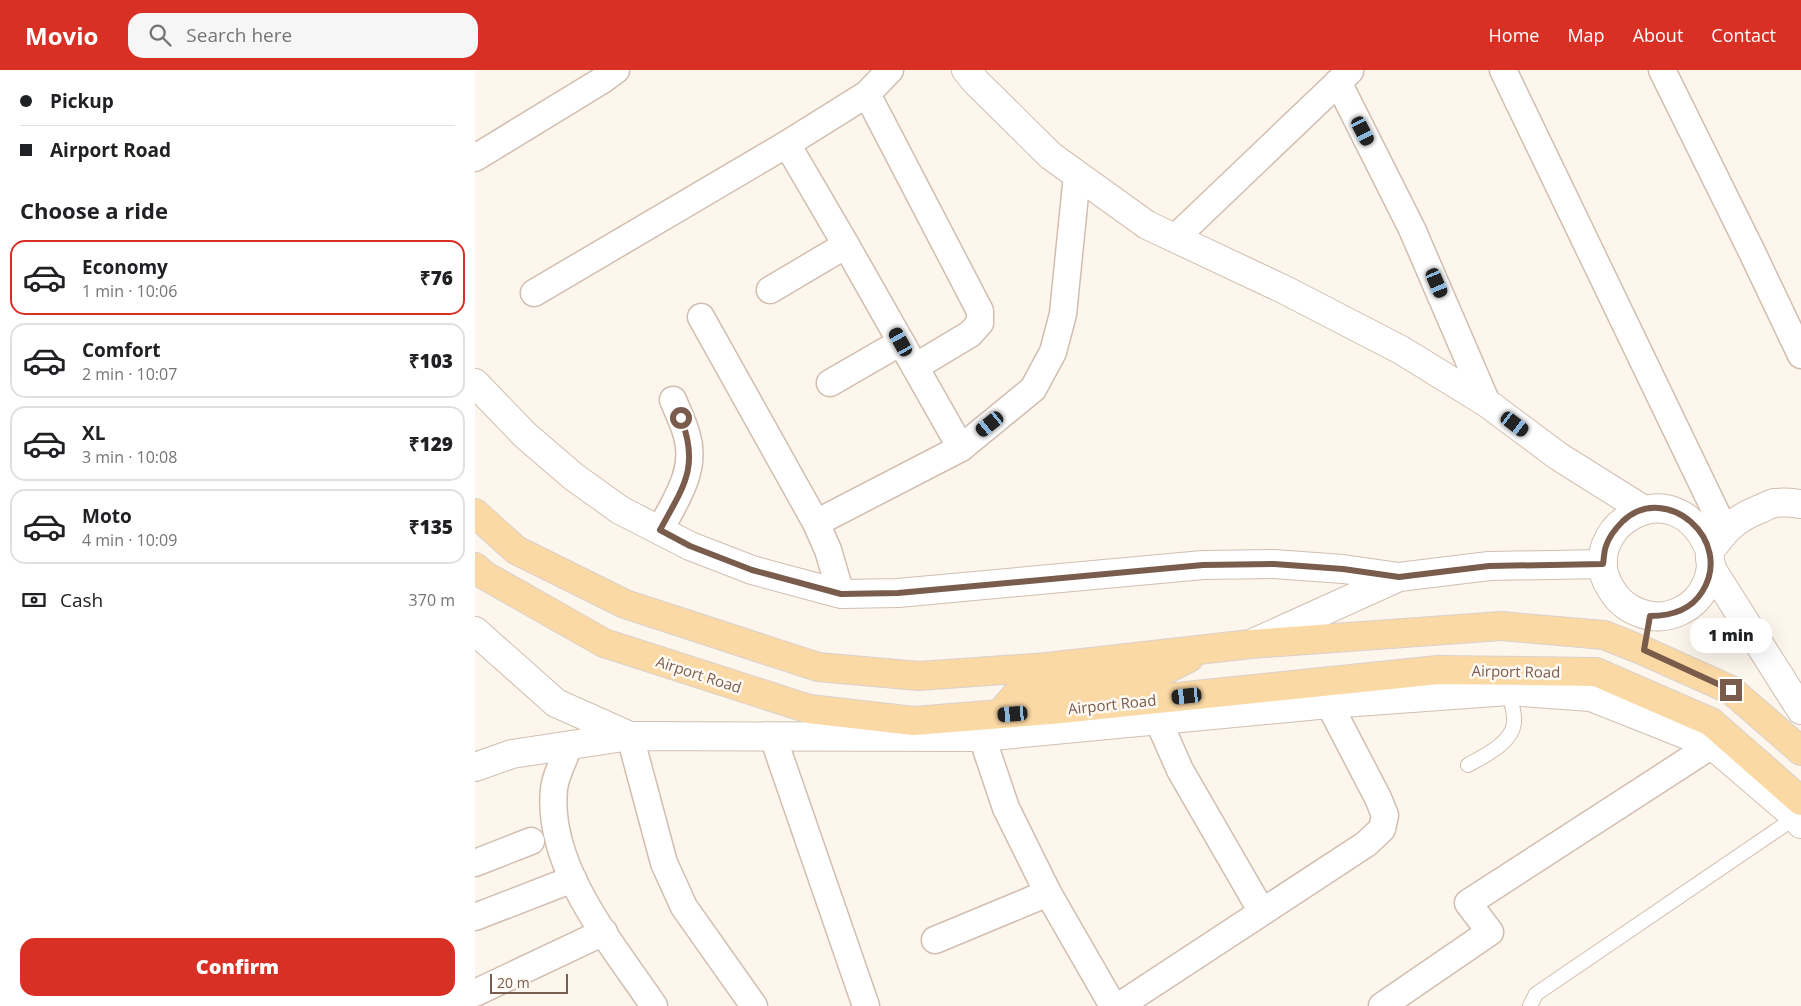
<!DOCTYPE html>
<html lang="en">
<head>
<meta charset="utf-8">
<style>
	:root { --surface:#fff; --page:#f6f6f6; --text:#202124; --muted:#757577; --line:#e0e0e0; --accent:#d93025 }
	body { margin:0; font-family:"Open Sans",sans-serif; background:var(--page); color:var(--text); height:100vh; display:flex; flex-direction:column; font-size:19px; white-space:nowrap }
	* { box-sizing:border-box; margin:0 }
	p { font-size:16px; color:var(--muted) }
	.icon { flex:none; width:28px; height:28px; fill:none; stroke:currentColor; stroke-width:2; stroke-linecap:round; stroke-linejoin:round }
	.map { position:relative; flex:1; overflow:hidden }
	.details { display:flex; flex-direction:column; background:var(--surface); width:475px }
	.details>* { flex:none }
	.hud { display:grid; align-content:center; height:110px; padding:0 20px; background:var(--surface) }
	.scale { position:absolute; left:15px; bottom:12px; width:78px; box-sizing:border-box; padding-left:5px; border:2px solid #7a5c4d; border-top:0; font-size:14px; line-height:18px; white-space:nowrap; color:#7a5c4d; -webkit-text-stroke:4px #fffaf3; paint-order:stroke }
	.end { position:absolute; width:22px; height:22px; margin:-11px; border:6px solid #7a5c4d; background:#fff; box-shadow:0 0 0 2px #fff }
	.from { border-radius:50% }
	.bubble { position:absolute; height:35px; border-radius:15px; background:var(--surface); box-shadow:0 5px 20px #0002; font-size:16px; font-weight:800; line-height:35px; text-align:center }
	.car { position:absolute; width:15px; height:30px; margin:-15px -8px; border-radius:6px; box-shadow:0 0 4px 1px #0007; background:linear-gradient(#222 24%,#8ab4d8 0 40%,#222 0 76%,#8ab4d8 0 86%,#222 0) }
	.hud b { display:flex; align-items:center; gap:18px; height:48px; font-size:19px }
	.hud b+b { border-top:1px solid var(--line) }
	.hud i { width:12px; height:12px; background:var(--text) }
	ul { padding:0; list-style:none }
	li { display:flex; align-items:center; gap:15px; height:75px; margin:0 10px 8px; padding:0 10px; border:2px solid var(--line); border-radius:15px }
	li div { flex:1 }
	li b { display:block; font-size:19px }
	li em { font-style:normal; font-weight:800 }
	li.current { border-color:var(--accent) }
	li>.icon { width:45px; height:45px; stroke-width:1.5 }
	h2 { padding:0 20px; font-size:22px; line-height:60px }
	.pay { display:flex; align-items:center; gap:12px; height:55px; padding:0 20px; font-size:19px }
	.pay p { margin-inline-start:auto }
	.primary-button { display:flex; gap:10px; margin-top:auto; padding:10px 20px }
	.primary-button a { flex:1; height:58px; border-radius:15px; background:var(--accent); color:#fff; font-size:20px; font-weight:800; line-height:58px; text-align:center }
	header { display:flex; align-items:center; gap:30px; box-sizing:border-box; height:70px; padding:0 25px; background:var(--accent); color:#fff }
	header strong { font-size:24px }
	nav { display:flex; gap:28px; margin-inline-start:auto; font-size:18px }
	.search { width:350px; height:45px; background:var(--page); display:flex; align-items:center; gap:12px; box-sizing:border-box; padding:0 18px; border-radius:15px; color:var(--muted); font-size:19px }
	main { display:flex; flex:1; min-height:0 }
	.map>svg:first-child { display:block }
</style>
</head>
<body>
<header>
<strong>Movio</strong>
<div class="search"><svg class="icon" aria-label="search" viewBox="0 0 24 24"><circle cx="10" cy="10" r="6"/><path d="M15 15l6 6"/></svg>Search here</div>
<nav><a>Home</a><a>Map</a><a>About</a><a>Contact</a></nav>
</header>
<main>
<section class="details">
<div class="hud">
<b><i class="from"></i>Pickup</b>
<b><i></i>Airport Road</b>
</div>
<h2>Choose a ride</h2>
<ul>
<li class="current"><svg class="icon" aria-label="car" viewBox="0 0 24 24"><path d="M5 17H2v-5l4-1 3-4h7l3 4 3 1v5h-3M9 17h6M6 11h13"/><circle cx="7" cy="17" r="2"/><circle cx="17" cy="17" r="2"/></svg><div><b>Economy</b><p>1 min · 10:06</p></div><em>₹76</em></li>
<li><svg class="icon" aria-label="car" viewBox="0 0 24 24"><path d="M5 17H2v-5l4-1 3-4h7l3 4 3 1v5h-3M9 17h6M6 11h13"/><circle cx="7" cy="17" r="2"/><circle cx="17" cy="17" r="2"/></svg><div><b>Comfort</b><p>2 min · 10:07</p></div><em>₹103</em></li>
<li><svg class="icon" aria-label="car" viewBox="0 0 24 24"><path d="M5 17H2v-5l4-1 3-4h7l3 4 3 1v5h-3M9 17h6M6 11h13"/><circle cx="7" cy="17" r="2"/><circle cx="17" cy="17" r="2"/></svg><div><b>XL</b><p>3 min · 10:08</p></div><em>₹129</em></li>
<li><svg class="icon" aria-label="car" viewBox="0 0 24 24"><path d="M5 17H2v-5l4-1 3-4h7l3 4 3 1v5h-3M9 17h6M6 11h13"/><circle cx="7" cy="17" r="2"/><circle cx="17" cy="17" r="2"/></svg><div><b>Moto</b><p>4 min · 10:09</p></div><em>₹135</em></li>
</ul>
<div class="pay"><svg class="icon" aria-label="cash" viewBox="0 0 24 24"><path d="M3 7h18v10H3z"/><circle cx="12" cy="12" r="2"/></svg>Cash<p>370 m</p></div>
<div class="primary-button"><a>Confirm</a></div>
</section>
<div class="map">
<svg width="1326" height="936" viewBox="0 0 1326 936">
	<rect width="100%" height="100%" fill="#fdf6ec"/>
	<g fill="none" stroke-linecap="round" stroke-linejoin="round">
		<g stroke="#d1beb0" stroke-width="16">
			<g id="service">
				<path d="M993,695C1009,686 1037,673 1039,653C1040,642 1036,631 1033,621"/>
				<polyline points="1055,936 1061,924 1321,747"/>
			</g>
		</g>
		<g stroke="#d1beb0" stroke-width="29">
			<g id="minor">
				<polyline points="415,0 392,24 312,74 371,175 486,378"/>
				<polyline points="1028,0 1250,461"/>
				<polyline points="1187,0 1276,180 1326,285"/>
				<polyline points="863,12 937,159 1012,333"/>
				<polyline points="392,24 505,241 505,253 495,264 440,297"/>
				<polyline points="0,88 126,11 141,0"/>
				<polyline points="700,168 875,1"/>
				<polyline points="295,220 371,175"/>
				<polyline points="59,223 312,74"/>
				<polyline points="226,247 341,453 353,480 366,524"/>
				<polyline points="355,313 426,272"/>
				<polyline points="341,453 486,378 558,319 578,282 588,244 602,105"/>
				<path d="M185,460C200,431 222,401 212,366C209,354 203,342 198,330"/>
				<polyline points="683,650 705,700 787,842"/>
				<polyline points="155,666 189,793 209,837 279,936"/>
				<polyline points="298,667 391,936"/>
				<polyline points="507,667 531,738 573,823 638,936"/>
				<path d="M94,675C90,688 80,706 79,719C71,797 138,875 179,936"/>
				<polyline points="0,793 56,771"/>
				<polyline points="0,847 98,809"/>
				<polyline points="460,870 573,823"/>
				<polyline points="0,923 129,862"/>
				<polyline points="644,936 891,774 907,759 910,745 903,728 854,634"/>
				<polyline points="907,936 1015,862 993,833 1237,675"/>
			</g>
		</g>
		<g stroke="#d1beb0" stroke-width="30">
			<g id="tertiary">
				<polyline points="491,0 501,12 576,86 672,155 810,220 926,280 1012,333 1083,386 1169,440"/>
				<polyline points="0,313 50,365 99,407 145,440 215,476 277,500 366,524 423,523 728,495 799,494 868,499 924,507"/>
				<path d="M1235,481C1200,393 1098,460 1136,519C1144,532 1153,539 1168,544C1192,552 1220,539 1231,515C1233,511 1235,503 1236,497C1236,492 1234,487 1235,482C1236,479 1239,475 1241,473C1254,455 1265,447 1285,439C1290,437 1295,434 1299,433C1308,432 1318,433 1326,434"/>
				<polyline points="1236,498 1326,640"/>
				<polyline points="0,561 81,633 155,666"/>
				<polyline points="778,573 924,507 1014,496 1128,494"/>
				<polyline points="0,697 37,684 155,666 507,667 854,634 1033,621 1116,627 1237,675 1321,747 1326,754"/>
			</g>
		</g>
		<g stroke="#dad1cd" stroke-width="30">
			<g id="primary">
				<polyline points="0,443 41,480 150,534 343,597 444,606 572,597 776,574 1026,556 1129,565 1169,581 1256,620 1326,681"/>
				<polyline points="0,497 9,505 129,573 334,639 439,651 576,640 963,600 1121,602 1236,652 1326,731"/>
				<polyline points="525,644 546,619 672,609 714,588"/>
			</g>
		</g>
		<use href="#service" stroke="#fff" stroke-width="14"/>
		<use href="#minor" stroke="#fff" stroke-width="26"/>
		<use href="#tertiary" stroke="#fff" stroke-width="28"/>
		<use href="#primary" stroke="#fbd9a5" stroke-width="28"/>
	</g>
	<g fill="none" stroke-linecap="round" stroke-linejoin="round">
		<path stroke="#7a5c4d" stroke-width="6" d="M206,348C225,398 208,417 185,460L215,476L277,500L366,524L423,523L728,495L799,494L868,499L924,507L1014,496L1128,494C1129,488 1129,481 1131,476C1134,466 1141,458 1148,451C1191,411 1260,470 1227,522C1215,541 1196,546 1175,546L1169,580L1256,620"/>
	</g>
	<g text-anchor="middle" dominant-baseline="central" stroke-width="5" stroke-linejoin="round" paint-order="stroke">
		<g font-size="15" fill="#7a5c4d" stroke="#fffaf3">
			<text transform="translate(1041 601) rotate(1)">Airport Road</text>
			<text transform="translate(224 604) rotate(18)">Airport Road</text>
			<text transform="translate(637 634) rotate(-6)">Airport Road</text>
		</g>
	</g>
</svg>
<div class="scale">20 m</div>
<i class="end from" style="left:206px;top:348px"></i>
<i class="end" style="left:1256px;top:620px"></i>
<div class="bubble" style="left:1215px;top:548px;width:82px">1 min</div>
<i class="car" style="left:888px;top:61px;rotate:153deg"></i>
<i class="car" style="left:962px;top:213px;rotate:157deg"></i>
<i class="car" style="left:426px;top:272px;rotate:331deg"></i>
<i class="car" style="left:515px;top:354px;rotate:231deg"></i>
<i class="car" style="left:1040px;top:354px;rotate:127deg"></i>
<i class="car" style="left:712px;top:626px;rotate:264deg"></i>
<i class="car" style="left:538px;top:644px;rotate:266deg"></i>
</div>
</main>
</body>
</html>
